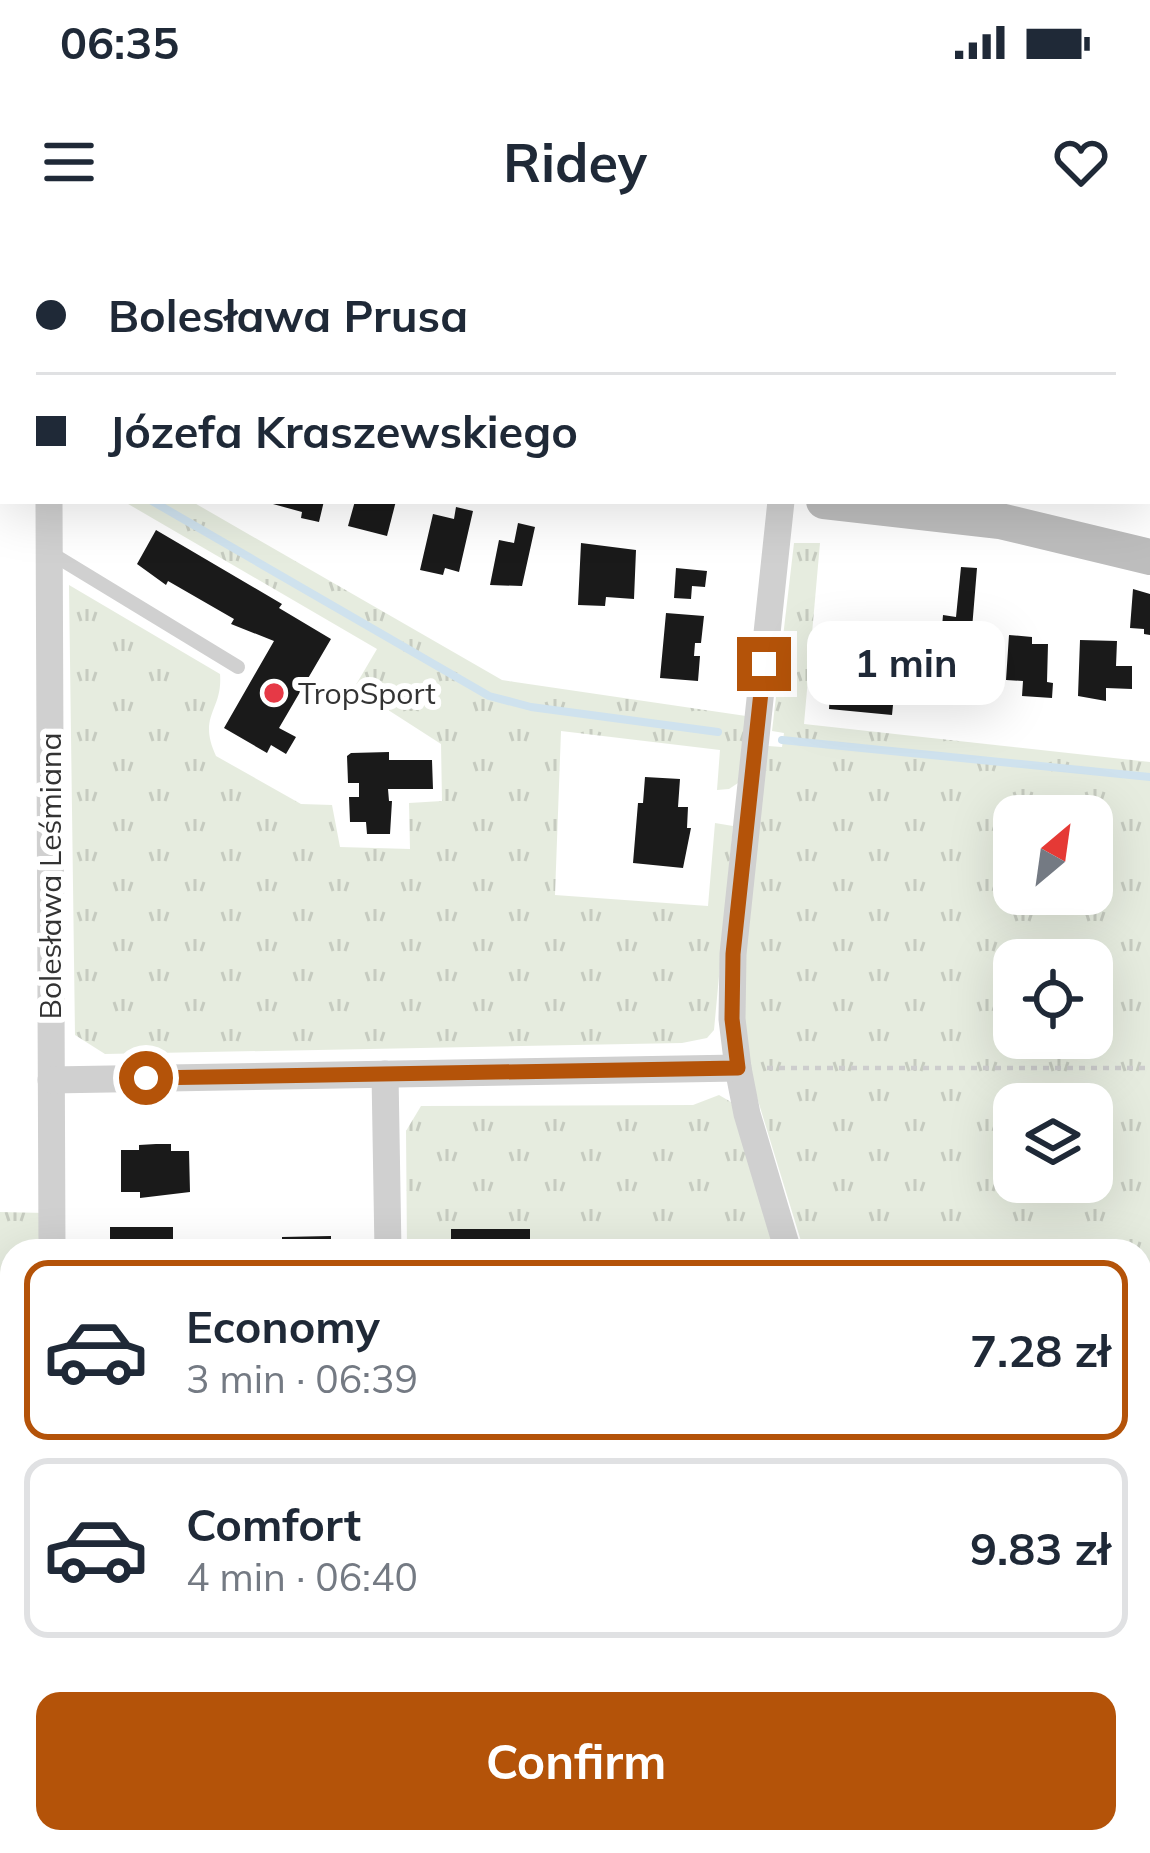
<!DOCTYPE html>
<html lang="en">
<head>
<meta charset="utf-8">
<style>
	:root { --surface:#fff; --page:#f2f2f3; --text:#1f2937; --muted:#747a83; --line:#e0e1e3; --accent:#b45309 }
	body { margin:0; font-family:Mulish,sans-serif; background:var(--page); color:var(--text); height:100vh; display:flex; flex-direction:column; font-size:45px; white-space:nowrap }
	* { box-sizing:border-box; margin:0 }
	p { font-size:39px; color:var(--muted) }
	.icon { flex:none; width:66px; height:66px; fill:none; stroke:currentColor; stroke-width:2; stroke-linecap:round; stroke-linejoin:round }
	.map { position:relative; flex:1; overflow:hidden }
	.details { position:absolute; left:0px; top:999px; width:1152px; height:615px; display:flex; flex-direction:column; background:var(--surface); border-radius:36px 36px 0 0; box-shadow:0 12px 48px #0002 }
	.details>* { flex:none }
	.hud { position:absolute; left:0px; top:0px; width:1152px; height:264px; box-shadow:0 12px 48px #0002; display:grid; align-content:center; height:264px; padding:0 36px; background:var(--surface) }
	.needle { width:78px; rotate:29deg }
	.fabs { position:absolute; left:993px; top:555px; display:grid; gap:24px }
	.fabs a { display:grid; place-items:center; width:120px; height:120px; border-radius:24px; background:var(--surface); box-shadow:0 12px 48px #0002; font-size:60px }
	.end { position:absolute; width:54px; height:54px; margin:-27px; border:15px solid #b45309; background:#fff; box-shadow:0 0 0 6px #fff }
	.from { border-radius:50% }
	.bubble { position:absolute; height:84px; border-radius:24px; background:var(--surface); box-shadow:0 12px 48px #0002; font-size:39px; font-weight:700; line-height:84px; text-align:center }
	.hud b { display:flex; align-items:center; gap:42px; height:114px; font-size:45px }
	.hud b+b { border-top:3px solid var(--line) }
	.hud i { width:30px; height:30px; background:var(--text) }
	ul { padding:21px 0 0; list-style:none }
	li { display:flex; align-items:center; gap:36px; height:180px; margin:0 24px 18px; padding:0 12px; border:6px solid var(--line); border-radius:24px }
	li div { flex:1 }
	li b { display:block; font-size:45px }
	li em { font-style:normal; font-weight:700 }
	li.current { border-color:var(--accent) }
	li>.icon { width:108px; height:108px; stroke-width:1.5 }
	.primary-button { display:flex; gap:24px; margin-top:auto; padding:24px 36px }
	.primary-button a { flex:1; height:138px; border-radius:24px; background:var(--accent); color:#fff; font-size:48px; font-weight:700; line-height:138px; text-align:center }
	.status { display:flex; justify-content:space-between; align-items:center; height:84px; padding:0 60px; background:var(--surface); direction:ltr }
	.status svg { height:33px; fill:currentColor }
	header { display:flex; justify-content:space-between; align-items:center; height:156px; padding:0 36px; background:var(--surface); font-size:54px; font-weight:700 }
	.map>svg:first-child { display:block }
</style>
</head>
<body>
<div class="status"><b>06:35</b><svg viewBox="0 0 49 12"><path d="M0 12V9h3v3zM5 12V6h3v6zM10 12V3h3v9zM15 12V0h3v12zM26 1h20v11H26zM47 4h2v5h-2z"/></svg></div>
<header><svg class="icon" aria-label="menu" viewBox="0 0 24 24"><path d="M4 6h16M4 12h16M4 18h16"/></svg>Ridey<svg class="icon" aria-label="heart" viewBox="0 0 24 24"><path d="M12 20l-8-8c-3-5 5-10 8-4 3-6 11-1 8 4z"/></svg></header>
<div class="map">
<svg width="1150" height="1613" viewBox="0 0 1150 1613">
	<defs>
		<pattern id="grass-tufts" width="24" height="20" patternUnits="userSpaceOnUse" patternTransform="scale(3)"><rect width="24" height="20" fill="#e6ecdf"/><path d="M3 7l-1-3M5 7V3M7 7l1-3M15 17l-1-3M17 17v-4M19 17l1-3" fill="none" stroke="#c6cbc0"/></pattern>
	</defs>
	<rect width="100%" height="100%" fill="#fff"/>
	<g fill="url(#grass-tufts)" fill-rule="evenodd">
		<path d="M123,261H191L502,440L746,476L738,543L729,549L717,550L720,510L561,491L555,655L708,666L715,583L733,586L714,790L707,798L682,803L105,814L75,795L69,345L220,434C223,471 197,475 216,516L301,564L332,565L340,607L410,609L409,563L442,561L441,504L354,448L377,409Z"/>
		<path d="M794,303H820L804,484L1150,522V1057H1140V1011H804L756,854L742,789L744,715L768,506L782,507L784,493L772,491ZM1014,576H1092V654H1014ZM1014,720H1092V798H1014ZM1014,864H1092V942H1014Z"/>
		<polygon points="719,855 731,862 779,1011 407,1011 406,891 421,866 693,865"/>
		<polygon points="0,972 46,973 44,1011 12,1011 12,1173 0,1174"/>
	</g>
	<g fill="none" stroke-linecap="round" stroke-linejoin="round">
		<g stroke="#cfe2ee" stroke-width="8">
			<polyline points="0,192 3,192"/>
			<polyline points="152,261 489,456 531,467 718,492"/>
			<polyline points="782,500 1150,537"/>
		</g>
	</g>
	<g fill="#1a1a1a">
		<polygon points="262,261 324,261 319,282 301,278 302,272"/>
		<polygon points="355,261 396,261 387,296 348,286"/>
		<polygon points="456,267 473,271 459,332 445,328 443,335 420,330 433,274 454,279"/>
		<polygon points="518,283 535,287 522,346 490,345 499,300 514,303"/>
		<polygon points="156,290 282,364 279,368 331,399 279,488 296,497 286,514 271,505 267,513 224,488 274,401 231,384 234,379 168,341 166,345 137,324"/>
		<polygon points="581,303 636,310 634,359 606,357 605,366 578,365"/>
		<polygon points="961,327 977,328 970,413 940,411 943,375 956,377"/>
		<polygon points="676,328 707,331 705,347 692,346 691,359 674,358"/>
		<polygon points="1133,349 1150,354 1150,395 1144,394 1144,389 1130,388"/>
		<polygon points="666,373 704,376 701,403 695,403 694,416 700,416 698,441 660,438"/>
		<polygon points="1009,395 1032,397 1032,404 1048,404 1047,442 1053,443 1052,458 1022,456 1023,441 1006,440"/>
		<polygon points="1080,400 1117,401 1116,426 1132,426 1132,449 1106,448 1106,461 1078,456"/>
		<polygon points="832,422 857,424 857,431 896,435 892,475 829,469"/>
		<polygon points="389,512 389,520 432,520 433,549 388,549 389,561 392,561 390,594 367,594 366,582 350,582 349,557 359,557 359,543 348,543 347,516 351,513"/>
		<polygon points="645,537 680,539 678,567 688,567 687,588 691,588 683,628 633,623 638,563 643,563"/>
		<polygon points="156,904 171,904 171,911 189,911 190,952 140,958 140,952 121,952 121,910 139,910 139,905"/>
		<rect x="110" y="987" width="63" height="24"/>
		<rect x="451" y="989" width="79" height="22"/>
		<polygon points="331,996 331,1011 282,1011 282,997"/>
		<polygon points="1150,1107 1150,1172 1140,1171 1140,1111"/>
	</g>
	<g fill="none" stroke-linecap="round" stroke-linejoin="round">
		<polyline stroke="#cdcdcd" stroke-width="4.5" stroke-dasharray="6 6" stroke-linecap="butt" points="767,828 1150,828"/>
		<polyline stroke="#d0d0d0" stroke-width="14" points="49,312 238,427"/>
		<g stroke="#d0d0d0" stroke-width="27">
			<polyline points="454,3 455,0"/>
			<polyline points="49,261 52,1011"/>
			<polyline points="781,261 733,714 732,779 738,828 747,874 788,1011"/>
			<polyline points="385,834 388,1011"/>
			<polyline points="51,840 738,828"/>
			<polyline points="1140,1223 1150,1224"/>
			<polyline points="804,1602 804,1613"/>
			<polyline points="1132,1602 1150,1604"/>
		</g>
		<g stroke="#bdbdbd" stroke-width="36">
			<polyline points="0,59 3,60"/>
			<polyline points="824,261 1000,281 1150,317"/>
		</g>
	</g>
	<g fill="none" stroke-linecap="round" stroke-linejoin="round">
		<polyline stroke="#b45309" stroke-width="15" points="146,838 738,828 732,779 733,714 764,424"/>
	</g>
	<circle fill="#e63946" stroke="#fff" stroke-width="4.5" cx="274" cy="453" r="12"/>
	<g text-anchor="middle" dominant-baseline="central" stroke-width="12" stroke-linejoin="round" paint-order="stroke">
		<g font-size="30" fill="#333" stroke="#fff" text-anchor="start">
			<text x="298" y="453">TropSport</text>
		</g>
		<g font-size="30" fill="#333" stroke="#fff">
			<text transform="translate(50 636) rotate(-90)">Bolesława Leśmiana</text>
		</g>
	</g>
</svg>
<div class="fabs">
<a><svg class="needle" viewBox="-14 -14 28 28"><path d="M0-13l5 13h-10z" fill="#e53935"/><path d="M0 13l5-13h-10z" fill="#747a83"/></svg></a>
<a><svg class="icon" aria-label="locate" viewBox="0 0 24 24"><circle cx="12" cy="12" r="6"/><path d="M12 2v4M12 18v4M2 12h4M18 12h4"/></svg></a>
<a><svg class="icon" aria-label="layers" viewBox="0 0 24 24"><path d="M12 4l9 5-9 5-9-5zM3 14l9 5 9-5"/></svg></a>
</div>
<i class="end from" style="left:146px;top:838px"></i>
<i class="end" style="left:764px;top:424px"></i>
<div class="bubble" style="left:807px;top:381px;width:198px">1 min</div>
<div class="hud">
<b><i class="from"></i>Bolesława Prusa</b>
<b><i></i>Józefa Kraszewskiego</b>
</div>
<section class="details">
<ul>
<li class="current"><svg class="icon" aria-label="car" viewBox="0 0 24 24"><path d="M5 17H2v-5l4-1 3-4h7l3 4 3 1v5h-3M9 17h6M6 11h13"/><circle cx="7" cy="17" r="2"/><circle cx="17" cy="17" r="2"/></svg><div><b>Economy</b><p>3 min · 06:39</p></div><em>7.28 zł</em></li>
<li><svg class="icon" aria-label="car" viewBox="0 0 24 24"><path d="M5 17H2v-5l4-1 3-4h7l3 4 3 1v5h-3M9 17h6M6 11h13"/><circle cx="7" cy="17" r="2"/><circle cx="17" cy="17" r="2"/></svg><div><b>Comfort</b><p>4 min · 06:40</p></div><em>9.83 zł</em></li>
</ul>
<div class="primary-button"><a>Confirm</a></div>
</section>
</div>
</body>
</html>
